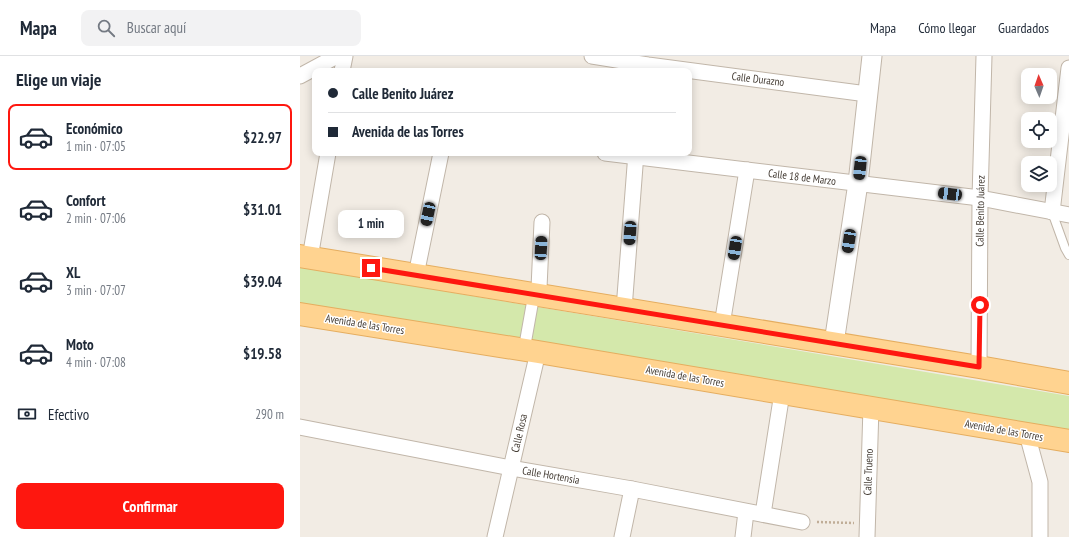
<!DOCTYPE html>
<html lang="es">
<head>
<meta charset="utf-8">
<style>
	:root { --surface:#fff; --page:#f2f2f3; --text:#1f2937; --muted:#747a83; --line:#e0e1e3; --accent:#fe170f }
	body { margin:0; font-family:"PT Sans Narrow",sans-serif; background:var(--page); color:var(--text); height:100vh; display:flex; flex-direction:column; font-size:15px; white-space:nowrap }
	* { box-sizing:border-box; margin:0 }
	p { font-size:13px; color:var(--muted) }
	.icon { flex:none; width:22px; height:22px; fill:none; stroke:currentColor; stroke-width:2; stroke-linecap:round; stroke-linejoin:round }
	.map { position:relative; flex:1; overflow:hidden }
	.sheet { display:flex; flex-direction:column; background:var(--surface); width:300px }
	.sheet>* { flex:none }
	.banner { position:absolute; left:12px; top:12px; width:380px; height:88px; border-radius:8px; box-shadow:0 2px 10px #0003; display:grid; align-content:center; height:88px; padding:0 16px; background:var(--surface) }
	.needle { width:26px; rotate:358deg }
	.fabs { position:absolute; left:721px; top:12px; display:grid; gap:8px }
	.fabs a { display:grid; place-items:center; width:36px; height:36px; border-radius:8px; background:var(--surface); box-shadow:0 2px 10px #0003; font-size:20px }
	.end { position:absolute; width:18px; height:18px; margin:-9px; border:5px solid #fe170f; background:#fff; box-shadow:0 0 0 2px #fff }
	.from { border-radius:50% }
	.bubble { position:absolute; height:28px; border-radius:8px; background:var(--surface); box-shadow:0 2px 10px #0003; font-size:13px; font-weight:700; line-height:28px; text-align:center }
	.car { position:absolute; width:12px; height:24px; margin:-12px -6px; border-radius:5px; box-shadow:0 0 3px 1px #0007; background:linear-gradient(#222 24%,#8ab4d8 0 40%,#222 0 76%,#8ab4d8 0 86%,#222 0) }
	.banner b { display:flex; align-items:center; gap:14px; height:38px; font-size:15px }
	.banner b+b { border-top:1px solid var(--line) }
	.banner i { width:10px; height:10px; background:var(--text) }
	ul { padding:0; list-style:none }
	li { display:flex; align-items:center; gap:12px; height:66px; margin:0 8px 6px; padding:0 8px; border:2px solid transparent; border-radius:8px }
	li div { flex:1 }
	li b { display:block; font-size:15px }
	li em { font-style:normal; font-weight:700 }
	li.current { border-color:var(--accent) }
	li>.icon { width:36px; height:36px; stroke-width:1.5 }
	h2 { padding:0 16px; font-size:18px; line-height:48px }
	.pay { display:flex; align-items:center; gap:10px; height:44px; padding:0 16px; font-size:15px }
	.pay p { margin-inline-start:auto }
	.button { display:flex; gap:8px; margin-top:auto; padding:8px 16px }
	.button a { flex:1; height:46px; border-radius:8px; background:var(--accent); color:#fff; font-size:16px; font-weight:700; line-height:46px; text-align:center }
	header { display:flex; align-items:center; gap:24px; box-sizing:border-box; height:56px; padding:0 20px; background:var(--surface); border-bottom:1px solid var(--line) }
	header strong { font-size:19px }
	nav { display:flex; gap:22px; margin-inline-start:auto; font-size:14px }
	.search { width:280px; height:36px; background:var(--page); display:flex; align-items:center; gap:10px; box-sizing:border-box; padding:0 14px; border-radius:8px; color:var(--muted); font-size:15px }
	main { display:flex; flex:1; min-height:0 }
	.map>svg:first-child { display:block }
</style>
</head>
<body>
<header>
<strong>Mapa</strong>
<div class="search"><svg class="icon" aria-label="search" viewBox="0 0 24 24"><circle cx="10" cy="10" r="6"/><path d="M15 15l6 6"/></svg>Buscar aquí</div>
<nav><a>Mapa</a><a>Cómo llegar</a><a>Guardados</a></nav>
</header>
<main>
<section class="sheet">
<h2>Elige un viaje</h2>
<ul>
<li class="current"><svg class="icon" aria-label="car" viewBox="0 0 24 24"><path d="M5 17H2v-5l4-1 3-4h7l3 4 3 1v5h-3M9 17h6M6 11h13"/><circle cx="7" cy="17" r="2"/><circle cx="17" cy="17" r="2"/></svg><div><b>Económico</b><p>1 min · 07:05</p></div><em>$22.97</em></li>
<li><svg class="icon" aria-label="car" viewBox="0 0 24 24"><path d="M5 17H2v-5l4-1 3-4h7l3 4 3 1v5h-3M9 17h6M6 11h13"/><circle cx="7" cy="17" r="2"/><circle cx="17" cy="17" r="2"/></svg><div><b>Confort</b><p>2 min · 07:06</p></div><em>$31.01</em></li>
<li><svg class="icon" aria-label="car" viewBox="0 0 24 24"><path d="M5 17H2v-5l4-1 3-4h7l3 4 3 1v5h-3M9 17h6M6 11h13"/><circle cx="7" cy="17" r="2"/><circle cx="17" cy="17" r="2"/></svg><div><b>XL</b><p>3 min · 07:07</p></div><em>$39.04</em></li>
<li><svg class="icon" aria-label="car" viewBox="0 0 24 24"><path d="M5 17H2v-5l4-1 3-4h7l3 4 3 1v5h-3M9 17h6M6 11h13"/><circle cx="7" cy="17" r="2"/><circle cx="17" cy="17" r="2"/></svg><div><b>Moto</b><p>4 min · 07:08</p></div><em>$19.58</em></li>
</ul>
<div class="pay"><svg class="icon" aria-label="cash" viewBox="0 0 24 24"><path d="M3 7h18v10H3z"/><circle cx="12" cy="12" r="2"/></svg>Efectivo<p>290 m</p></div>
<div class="button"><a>Confirmar</a></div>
</section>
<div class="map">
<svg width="769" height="481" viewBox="0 0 769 481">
	<rect width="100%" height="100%" fill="#f2ece4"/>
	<polygon fill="#d4e8ab" points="0,211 769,340 769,381 0,253"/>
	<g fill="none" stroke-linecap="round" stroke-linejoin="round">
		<g stroke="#c1b6a9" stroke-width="10">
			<polyline id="service" points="752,156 765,192 769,199"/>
		</g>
		<g stroke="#c1b6a9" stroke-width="13">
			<polyline id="pedestrian" points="224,294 234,238"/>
		</g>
		<g stroke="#c1b6a9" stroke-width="17">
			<g id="minor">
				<polyline points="292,0 348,9 567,38"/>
				<polyline points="42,15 45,0"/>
				<polyline points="0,20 37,0"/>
				<polyline points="305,97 680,142 769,159"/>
				<polyline points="752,156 769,12"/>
				<polyline points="10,202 28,97"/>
				<polyline points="116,219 141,97"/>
				<polyline points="239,239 239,232 242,166"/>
				<polyline points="324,253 336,97"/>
				<polyline points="422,269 447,114"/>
				<polyline points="679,311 680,142 684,0"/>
				<polyline points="0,371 211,412 332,433 502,466"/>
				<polyline points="727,378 740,426 740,481"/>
				<polyline points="463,458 482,337"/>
				<polyline points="195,481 238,296"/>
				<polyline points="322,481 332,433"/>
				<polyline points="443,481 446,456"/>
				<polyline points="567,481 571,351"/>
			</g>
		</g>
		<g stroke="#c1b6a9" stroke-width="21">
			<polyline id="tertiary" points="534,287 558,127 572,0"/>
		</g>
		<g stroke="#e5ad5f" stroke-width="24">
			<g id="primary">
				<polyline points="0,200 679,311 769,327"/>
				<polyline points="0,258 238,296 769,385"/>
			</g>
		</g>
		<polyline stroke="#c0ad97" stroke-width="2.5" stroke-dasharray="2 2" stroke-linecap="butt" points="517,466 554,467"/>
		<use href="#service" stroke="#fff" stroke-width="8"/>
		<use href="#pedestrian" stroke="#fff" stroke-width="11"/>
		<use href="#minor" stroke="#fff" stroke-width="15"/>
		<use href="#tertiary" stroke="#fff" stroke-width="19"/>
		<use href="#primary" stroke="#ffd390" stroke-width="22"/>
	</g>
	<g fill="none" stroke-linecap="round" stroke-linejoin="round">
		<polyline stroke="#fe170f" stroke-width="5" points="71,212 679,311 680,249"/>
	</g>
	<g text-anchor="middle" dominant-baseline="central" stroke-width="3" stroke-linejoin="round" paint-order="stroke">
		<g font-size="11" fill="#443c34" stroke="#fff">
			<text transform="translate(458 23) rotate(7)">Calle Durazno</text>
			<text transform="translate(502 121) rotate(7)">Calle 18 de Marzo</text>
			<text transform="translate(680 155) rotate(-89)">Calle Benito Juárez</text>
			<text transform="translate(65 268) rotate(9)">Avenida de las Torres</text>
			<text transform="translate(385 320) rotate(10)">Avenida de las Torres</text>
			<text transform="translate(704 374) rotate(10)">Avenida de las Torres</text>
			<text transform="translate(219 377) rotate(-77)">Calle Rosa</text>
			<text transform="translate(568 416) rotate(-88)">Calle Trueno</text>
			<text transform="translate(251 419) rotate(10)">Calle Hortensia</text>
		</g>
	</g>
</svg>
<div class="fabs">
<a><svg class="needle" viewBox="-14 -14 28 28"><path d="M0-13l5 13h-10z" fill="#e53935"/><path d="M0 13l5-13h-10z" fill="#747a83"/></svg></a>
<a><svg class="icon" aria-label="locate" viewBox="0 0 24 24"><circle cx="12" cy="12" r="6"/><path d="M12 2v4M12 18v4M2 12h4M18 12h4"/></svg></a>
<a><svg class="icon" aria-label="layers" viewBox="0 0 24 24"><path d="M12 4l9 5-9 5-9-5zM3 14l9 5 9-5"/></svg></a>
</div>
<i class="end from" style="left:680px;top:249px"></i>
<i class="end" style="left:71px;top:212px"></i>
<div class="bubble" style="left:38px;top:154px;width:66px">1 min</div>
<i class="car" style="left:560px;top:112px;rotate:186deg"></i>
<i class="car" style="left:650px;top:138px;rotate:277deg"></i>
<i class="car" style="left:128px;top:158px;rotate:192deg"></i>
<i class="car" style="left:330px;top:177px;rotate:184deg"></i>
<i class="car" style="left:549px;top:185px;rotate:189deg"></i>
<i class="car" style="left:241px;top:192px;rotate:3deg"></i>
<i class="car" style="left:435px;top:192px;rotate:189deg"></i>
<div class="banner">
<b><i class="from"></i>Calle Benito Juárez</b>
<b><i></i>Avenida de las Torres</b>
</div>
</div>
</main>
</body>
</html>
